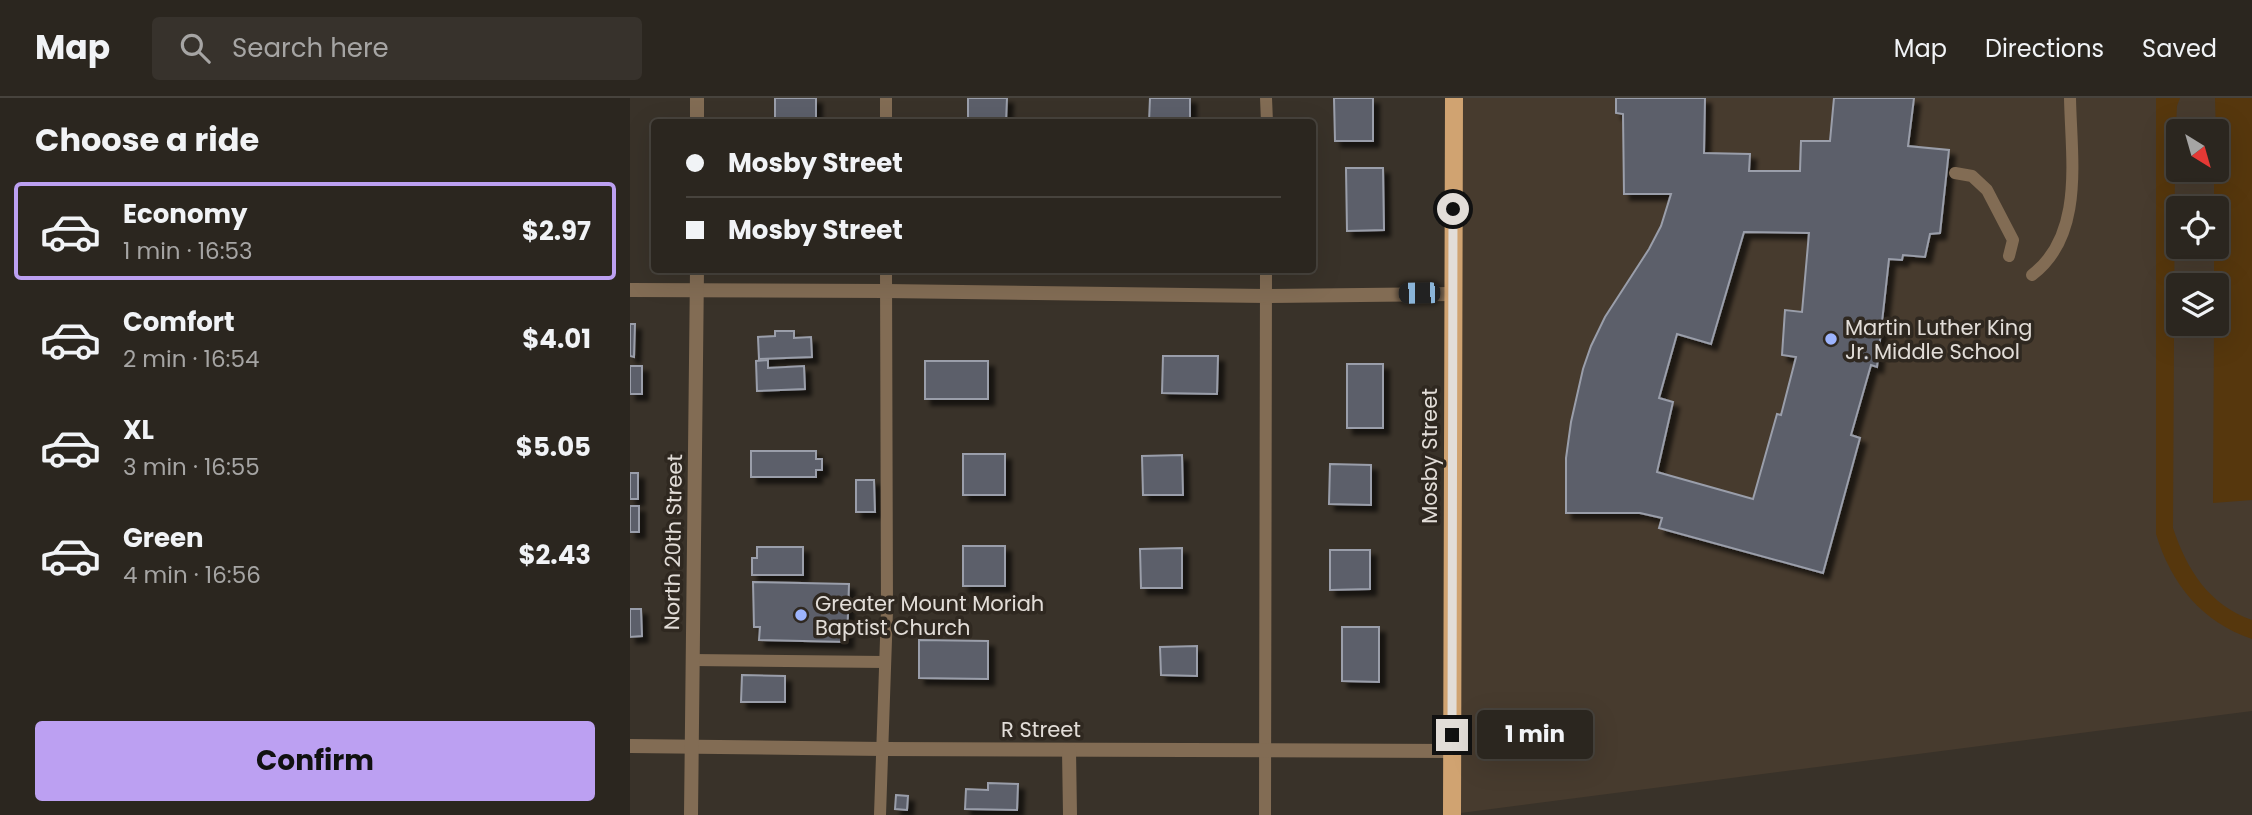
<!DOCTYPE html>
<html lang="en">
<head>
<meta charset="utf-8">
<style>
	:root { --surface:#2b261f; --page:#37322c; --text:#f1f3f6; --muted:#a6a5a4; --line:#47433d; --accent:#bca0f2 }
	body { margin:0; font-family:Poppins,sans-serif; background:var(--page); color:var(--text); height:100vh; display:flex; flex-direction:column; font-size:26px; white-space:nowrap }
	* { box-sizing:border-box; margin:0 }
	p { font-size:23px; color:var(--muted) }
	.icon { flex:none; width:38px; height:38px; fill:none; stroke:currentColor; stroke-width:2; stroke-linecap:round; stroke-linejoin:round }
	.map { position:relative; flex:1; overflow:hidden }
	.panel { display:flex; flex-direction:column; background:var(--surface); width:630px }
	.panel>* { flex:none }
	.hud { position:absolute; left:21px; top:21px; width:665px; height:154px; border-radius:7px; box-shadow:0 7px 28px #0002,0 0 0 2px var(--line); display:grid; align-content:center; height:154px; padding:0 35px; background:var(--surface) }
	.needle { width:46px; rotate:143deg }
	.fabs { position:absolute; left:1536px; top:21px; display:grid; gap:14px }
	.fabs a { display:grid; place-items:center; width:63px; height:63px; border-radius:7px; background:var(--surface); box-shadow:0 7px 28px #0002,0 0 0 2px var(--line); font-size:35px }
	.end { position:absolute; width:32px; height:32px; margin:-16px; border:9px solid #e2ddd8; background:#111; box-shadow:0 0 0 4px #111 }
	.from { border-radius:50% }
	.bubble { position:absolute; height:49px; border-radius:7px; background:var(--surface); box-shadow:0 7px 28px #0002,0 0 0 2px var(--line); font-size:23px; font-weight:700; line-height:49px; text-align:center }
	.car { position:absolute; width:21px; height:42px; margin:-21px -10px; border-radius:9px; box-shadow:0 0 5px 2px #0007; background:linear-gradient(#222 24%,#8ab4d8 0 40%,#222 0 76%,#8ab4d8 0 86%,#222 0) }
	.hud b { display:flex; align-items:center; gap:24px; height:66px; font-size:26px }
	.hud b+b { border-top:2px solid var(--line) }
	.hud i { width:18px; height:18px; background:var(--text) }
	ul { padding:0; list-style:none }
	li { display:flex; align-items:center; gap:21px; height:98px; margin:0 14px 10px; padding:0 21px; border:4px solid transparent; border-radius:7px }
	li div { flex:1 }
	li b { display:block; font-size:26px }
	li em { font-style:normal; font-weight:700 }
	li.current { border-color:var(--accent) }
	li>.icon { width:63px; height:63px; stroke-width:1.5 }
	h2 { padding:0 35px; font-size:32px; line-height:84px }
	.cta { display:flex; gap:14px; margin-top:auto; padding:14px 35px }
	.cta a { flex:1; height:80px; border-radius:7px; background:var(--accent); color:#111; font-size:28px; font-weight:700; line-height:80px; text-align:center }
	header { display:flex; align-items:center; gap:42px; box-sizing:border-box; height:98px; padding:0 35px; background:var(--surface); border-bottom:2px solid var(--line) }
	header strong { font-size:33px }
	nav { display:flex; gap:38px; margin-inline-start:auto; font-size:24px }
	.search { width:490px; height:63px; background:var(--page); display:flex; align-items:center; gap:18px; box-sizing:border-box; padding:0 24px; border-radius:7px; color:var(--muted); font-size:26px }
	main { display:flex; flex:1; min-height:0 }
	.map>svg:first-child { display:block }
</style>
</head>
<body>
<header>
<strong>Map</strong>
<div class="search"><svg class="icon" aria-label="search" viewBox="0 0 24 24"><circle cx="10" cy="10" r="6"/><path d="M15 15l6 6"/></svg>Search here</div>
<nav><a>Map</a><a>Directions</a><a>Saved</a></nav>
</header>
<main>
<section class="panel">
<h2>Choose a ride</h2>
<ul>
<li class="current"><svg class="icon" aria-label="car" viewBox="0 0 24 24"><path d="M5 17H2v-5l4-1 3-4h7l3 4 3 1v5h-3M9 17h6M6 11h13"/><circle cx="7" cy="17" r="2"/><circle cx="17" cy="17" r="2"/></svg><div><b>Economy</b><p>1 min · 16:53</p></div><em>$2.97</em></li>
<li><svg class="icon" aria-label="car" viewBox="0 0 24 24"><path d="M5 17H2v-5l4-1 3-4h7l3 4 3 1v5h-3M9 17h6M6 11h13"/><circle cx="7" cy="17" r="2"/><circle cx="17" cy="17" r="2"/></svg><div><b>Comfort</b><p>2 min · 16:54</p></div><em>$4.01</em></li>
<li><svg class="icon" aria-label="car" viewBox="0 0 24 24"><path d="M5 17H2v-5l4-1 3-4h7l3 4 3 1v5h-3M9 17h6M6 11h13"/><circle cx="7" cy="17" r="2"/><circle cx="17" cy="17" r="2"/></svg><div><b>XL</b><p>3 min · 16:55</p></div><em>$5.05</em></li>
<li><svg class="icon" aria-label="car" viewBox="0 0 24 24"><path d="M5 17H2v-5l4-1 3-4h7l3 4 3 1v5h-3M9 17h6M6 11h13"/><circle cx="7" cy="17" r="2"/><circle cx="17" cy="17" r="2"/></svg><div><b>Green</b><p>4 min · 16:56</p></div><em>$2.43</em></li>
</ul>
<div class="cta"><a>Confirm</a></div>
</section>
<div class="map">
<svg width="1622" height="717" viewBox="0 0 1622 717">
	<defs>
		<filter id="shadow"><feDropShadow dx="6" dy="6" stdDeviation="2" flood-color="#0009"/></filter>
	</defs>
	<rect width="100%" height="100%" fill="#393229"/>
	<path fill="#473b2e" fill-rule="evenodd" d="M825,0H1622V613L823,716ZM1549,33H1587V72H1549ZM1549,110H1587V149H1549ZM1549,187H1587V226H1549Z"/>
	<g fill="#56370d">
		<path d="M1526,0H1550L1547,8L1545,47L1543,430C1557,472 1579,507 1622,522V541C1572,524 1541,486 1526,436Z"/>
		<polygon points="1585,0 1622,0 1622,402 1583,405 1584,226 1587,226 1587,187 1584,187 1584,149 1587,149 1587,110 1584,110 1584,72 1587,72"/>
	</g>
	<g fill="#5b5f6a" stroke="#9a9eaa" stroke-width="2" fill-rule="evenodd" filter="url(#shadow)">
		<rect x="145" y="0" width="41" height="24"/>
		<polygon points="338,0 377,0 376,24 338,24"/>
		<polygon points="520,0 560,0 560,24 519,24"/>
		<polygon points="704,0 743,0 743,43 705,43"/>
		<path d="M986,0H1075L1074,55L1120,56L1119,73H1170L1171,43H1200L1204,0H1284L1278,48L1319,52L1310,135L1300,136L1295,159L1273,157L1272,162L1259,161L1247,269L1241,267L1221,337L1230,340L1193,475L1029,430L1032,420L1010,415H936V360L941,324L953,271L961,248L975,219L1019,151L1031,128L1041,96H994L993,16L986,15ZM1114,134L1179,135L1172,214L1155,212L1152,257L1166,259L1151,317L1147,316L1123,401L1027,374L1043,304L1029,300L1047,236L1081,246Z"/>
		<polygon points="716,70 753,70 754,132 717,133"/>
		<polygon points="0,226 5,226 4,259 0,258"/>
		<polygon points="145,233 164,233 164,240 181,239 182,259 129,261 128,239 145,238"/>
		<polygon points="533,258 588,258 587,296 532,295"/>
		<polygon points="138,262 138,270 174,268 175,291 127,293 126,263"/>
		<rect x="295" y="263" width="63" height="38"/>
		<rect x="717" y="266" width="36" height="64"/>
		<rect x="0" y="268" width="12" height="28"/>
		<polygon points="121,353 186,353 186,361 192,361 192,372 186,372 186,379 121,379"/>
		<rect x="333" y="356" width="42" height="41"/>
		<polygon points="552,357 553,397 513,397 512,358"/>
		<polygon points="700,366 741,367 741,407 699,406"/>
		<rect x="0" y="375" width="8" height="26"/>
		<polygon points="226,382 244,382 245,414 226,414"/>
		<rect x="0" y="408" width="9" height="26"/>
		<rect x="333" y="448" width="42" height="40"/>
		<polygon points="127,449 173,449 173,477 122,477 122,460 127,460"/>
		<polygon points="552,450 552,490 511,490 510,451"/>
		<polygon points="700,452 740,452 740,491 700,492"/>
		<polygon points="123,484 219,486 217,544 129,542 130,529 124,529"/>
		<polygon points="0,511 11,511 12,538 0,539"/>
		<polygon points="712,529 749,529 749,584 712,583"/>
		<polygon points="289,542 358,543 358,581 289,580"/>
		<polygon points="567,548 567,578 531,577 530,549"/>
		<polygon points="112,577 155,578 155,604 111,604"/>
		<polygon points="358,685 388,686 387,712 335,711 336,691 358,692"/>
		<polygon points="266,697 278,698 277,712 265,711"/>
	</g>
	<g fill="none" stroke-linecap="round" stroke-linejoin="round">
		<g stroke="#826c54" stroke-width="12">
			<polyline points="256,0 256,24"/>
			<polyline points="636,0 637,24"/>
			<polyline points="1325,75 1342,78 1357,92 1383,142 1379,158"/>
			<path d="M1402,177C1455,137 1441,59 1440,0"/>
			<polyline points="62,562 255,564"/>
			<polyline points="250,717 257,512 256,172"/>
			<polyline points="635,717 636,172"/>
		</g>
		<g stroke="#826c54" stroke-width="14">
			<polyline points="67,24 67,0"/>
			<polyline points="0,192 256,193 636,198 823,196"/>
			<polyline points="0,648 253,651 822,653"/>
			<polyline points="439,652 440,717"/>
			<polyline points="61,717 67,172"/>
		</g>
		<polyline stroke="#d0a371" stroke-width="18" points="822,717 824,0"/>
	</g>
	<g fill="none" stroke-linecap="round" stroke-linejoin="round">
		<polyline stroke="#e2ddd8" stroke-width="9" points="822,637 823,111"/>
	</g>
	<g fill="#9db4fd" stroke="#2f2820" stroke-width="2.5">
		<circle cx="1201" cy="241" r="7"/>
		<circle cx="171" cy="517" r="7"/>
	</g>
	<g text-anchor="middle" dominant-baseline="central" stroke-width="7" stroke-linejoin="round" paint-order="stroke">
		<g font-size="21" fill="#e2ddd8" stroke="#2f2820" text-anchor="start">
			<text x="1215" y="229">Martin Luther King<tspan x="1215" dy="24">Jr. Middle School</tspan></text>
			<text x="185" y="505">Greater Mount Moriah<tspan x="185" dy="24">Baptist Church</tspan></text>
		</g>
		<g font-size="21" fill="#e2ddd8" stroke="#2f2820">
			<text transform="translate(799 358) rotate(-90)">Mosby Street</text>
			<text transform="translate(43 444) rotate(-89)">North 20th Street</text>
			<text x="411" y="631">R Street</text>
		</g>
	</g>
</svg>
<div class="fabs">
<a><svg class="needle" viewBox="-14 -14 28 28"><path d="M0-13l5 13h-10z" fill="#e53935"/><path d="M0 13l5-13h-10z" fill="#a6a5a4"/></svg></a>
<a><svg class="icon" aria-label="locate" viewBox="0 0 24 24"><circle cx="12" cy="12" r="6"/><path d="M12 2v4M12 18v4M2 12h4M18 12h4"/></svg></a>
<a><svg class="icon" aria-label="layers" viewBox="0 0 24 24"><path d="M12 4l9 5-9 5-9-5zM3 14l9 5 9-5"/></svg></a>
</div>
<i class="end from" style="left:823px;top:111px"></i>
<i class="end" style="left:822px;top:637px"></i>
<div class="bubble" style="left:847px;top:612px;width:116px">1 min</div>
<i class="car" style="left:789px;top:195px;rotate:269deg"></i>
<div class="hud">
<b><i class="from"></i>Mosby Street</b>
<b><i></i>Mosby Street</b>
</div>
</div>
</main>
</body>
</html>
